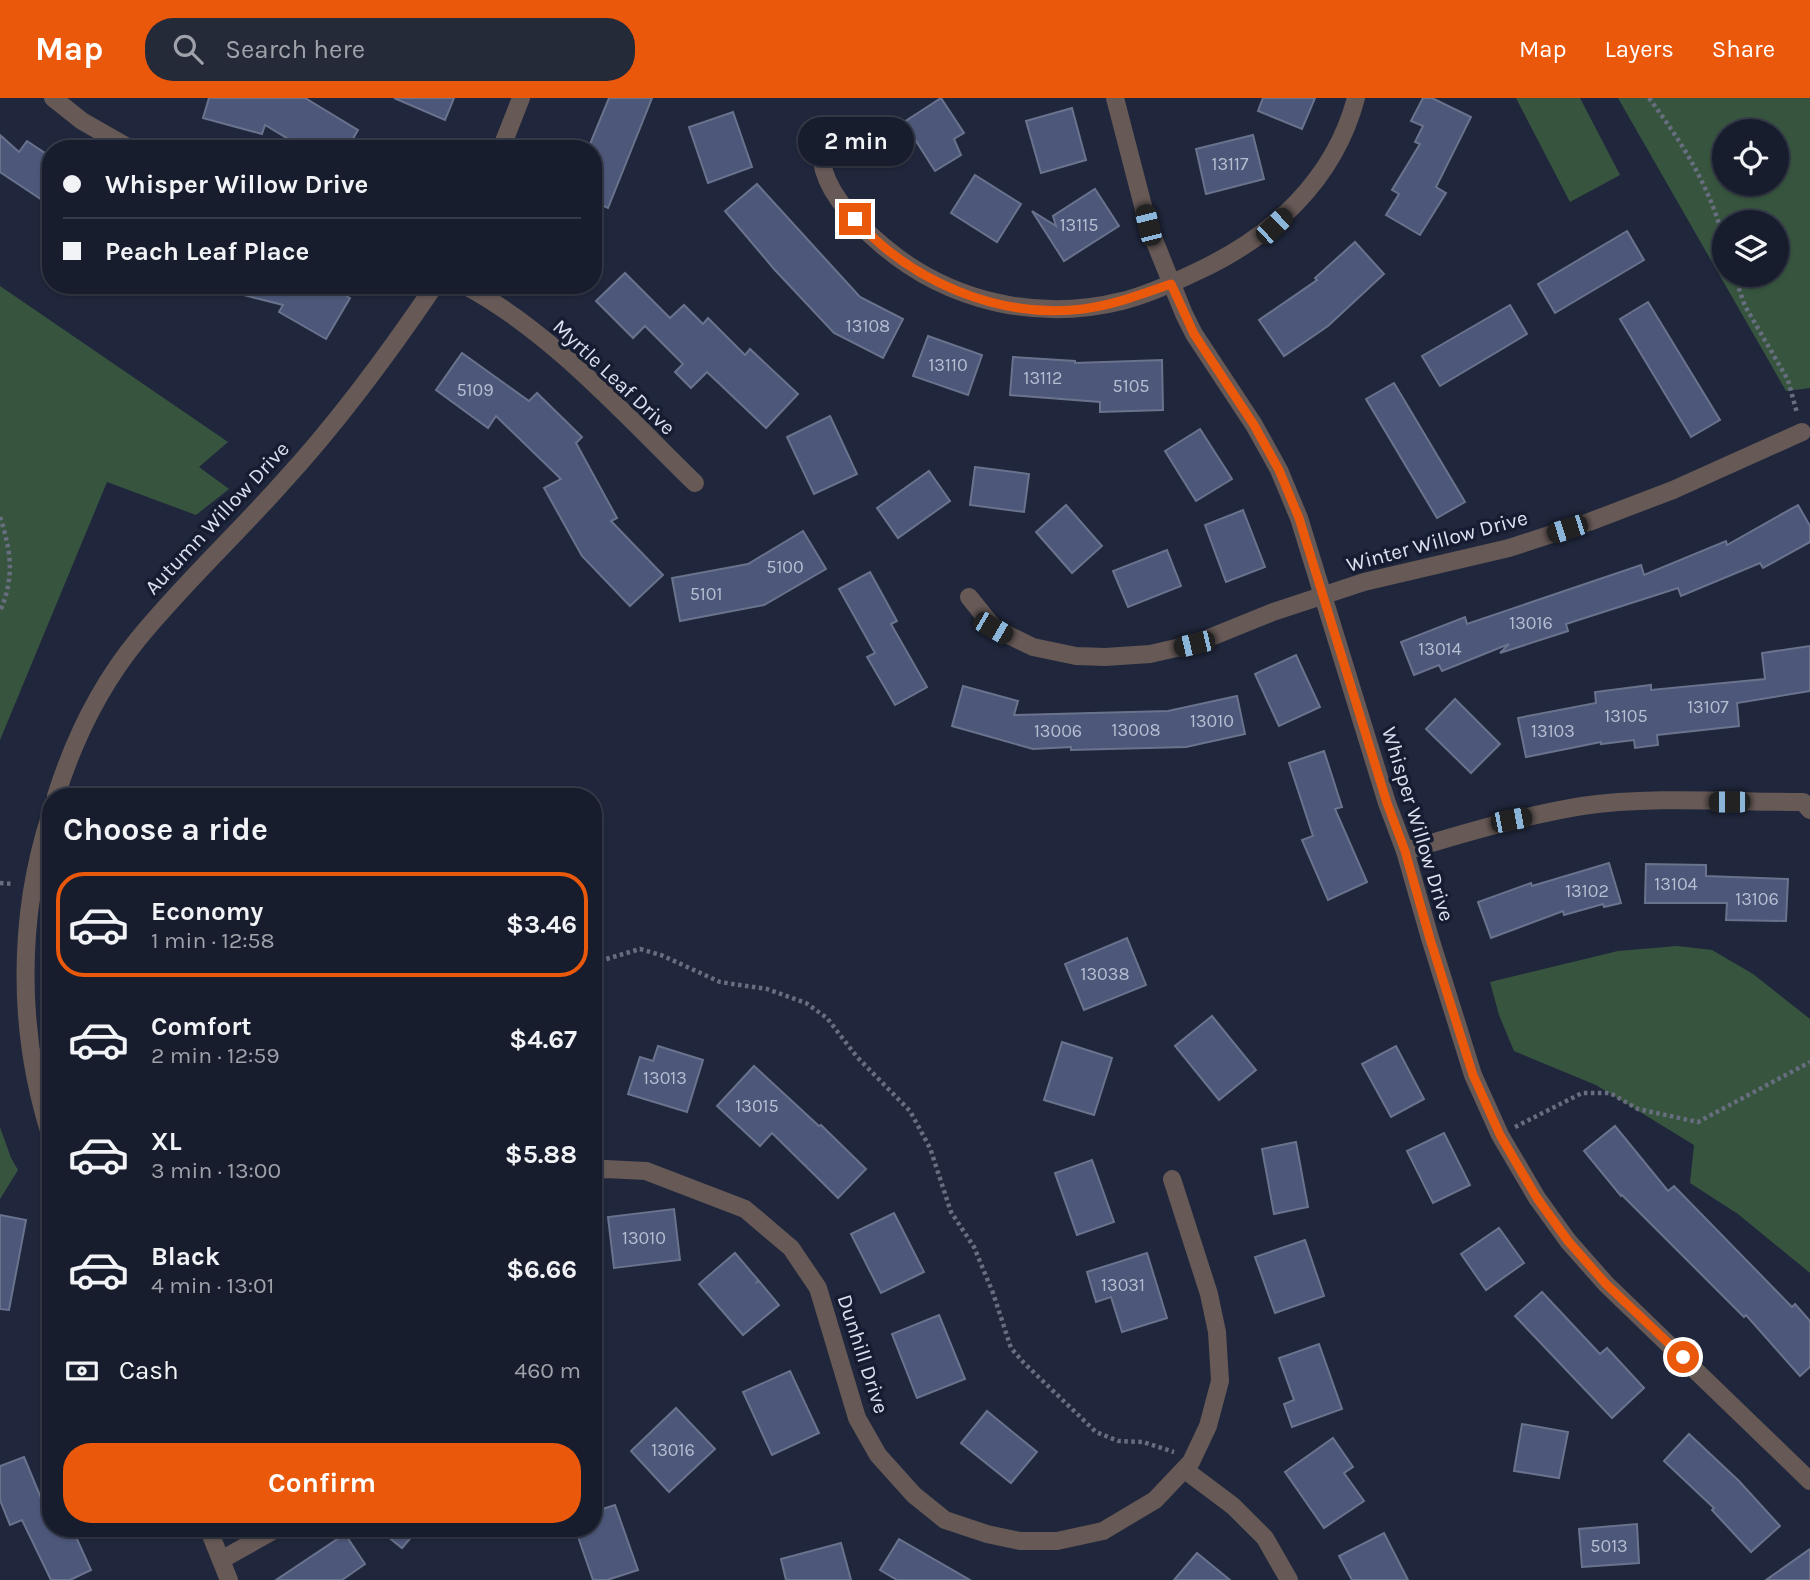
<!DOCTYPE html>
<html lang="en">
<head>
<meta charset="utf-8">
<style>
	:root { --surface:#181d2d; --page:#252a39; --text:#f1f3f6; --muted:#9fa2aa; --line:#363b49; --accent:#ea580c }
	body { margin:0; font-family:Karla,sans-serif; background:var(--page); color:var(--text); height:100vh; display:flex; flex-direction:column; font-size:26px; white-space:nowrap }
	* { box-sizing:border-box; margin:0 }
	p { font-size:23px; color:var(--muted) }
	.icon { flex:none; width:38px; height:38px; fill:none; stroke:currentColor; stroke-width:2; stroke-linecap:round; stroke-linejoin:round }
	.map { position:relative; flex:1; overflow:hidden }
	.drawer { position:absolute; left:42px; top:690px; width:560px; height:749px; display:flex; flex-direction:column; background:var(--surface); border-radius:28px; box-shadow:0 2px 5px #0004,0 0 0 2px var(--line) }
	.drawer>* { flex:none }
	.banner { position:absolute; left:42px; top:42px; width:560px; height:154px; border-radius:28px; box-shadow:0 2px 5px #0004,0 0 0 2px var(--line); display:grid; align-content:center; height:154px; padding:0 21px; background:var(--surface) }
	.fabs { position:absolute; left:1712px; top:21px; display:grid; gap:14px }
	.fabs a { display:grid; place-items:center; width:77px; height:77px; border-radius:50%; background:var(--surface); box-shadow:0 2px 5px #0004,0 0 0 2px var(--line); font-size:35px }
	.end { position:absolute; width:32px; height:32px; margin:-16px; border:9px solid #ea580c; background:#fff; box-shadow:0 0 0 4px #fff }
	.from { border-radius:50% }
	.bubble { position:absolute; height:49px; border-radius:24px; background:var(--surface); box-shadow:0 2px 5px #0004,0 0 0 2px var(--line); font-size:23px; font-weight:700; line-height:49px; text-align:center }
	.car { position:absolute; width:21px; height:42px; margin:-21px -10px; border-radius:9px; box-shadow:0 0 5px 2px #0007; background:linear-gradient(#222 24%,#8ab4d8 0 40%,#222 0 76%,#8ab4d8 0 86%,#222 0) }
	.banner b { display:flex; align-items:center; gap:24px; height:66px; font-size:26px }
	.banner b+b { border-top:2px solid var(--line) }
	.banner i { width:18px; height:18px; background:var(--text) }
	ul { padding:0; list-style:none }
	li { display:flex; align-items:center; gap:21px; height:105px; margin:0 14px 10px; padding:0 7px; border:4px solid transparent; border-radius:28px }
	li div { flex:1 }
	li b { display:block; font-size:26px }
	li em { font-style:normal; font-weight:700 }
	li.selected { border-color:var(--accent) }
	li>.icon { width:63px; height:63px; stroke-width:1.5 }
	h2 { padding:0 21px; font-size:32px; line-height:84px }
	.pay { display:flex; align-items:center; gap:18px; height:77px; padding:0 21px; font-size:26px }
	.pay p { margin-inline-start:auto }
	.primary-button { display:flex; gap:14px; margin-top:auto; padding:14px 21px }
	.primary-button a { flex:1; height:80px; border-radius:28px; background:var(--accent); color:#fff; font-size:28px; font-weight:700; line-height:80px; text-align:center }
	header { display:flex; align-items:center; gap:42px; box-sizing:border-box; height:98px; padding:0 35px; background:var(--accent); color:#fff }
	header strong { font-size:33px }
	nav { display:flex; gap:38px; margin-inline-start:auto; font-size:24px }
	.search { width:490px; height:63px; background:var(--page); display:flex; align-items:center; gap:18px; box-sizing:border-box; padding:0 24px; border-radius:28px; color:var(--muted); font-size:26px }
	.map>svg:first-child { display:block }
</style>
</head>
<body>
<header>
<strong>Map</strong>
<div class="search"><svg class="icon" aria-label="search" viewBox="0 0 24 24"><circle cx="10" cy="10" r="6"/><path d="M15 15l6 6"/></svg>Search here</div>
<nav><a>Map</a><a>Layers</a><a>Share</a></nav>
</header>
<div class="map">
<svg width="1810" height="1482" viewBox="0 0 1810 1482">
	<rect width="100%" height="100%" fill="#20273c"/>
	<g fill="#37553e" fill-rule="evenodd">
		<polygon points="1516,0 1580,0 1620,77 1570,104"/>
		<path d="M1618,0H1810V290L1786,293ZM1724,33H1776V86H1724ZM1724,124H1776V177H1724Z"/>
		<polygon points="0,188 228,344 199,369 229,391 196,417 107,384 0,642"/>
		<polygon points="1677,848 1712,852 1753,876 1810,921 1810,1175 1738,1116 1690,1085 1694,1047 1596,987 1514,953 1499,917 1490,884 1618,853"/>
		<polygon points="0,1029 11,1060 18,1072 0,1101"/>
	</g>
	<g fill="#4c577a" stroke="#6a738d" stroke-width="2">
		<polygon points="209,0 305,0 358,32 347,51 305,51 265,27 262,36 203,20"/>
		<polygon points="394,0 454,0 445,22"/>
		<polygon points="609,0 652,0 608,110 593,103 593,51 588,51"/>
		<polygon points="941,0 964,35 954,41 961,57 935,73 904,24"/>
		<polygon points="1263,0 1315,0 1302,31 1258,13"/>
		<polygon points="1423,0 1432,0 1471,19 1436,89 1446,95 1420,137 1386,117 1399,96 1392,92 1420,46 1415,44 1423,28 1411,23"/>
		<polygon points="1072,10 1086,62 1041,75 1026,23"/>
		<polygon points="733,14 752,69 708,85 689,29"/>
		<polygon points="0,37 19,54 27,43 51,59 51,108 0,74"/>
		<polygon points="1253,37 1264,81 1206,96 1196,51"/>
		<polygon points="975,77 1021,106 997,144 951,115"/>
		<polygon points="757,86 860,199 903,221 883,260 834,235 774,171 725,113"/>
		<polygon points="1095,91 1119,128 1064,163 1032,113 1056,128 1053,118"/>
		<polygon points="1627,133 1644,162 1555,215 1538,186"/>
		<polygon points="1355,144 1384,176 1328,228 1284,258 1259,222 1317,182 1315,180"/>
		<polygon points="625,175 670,220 684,207 703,226 708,220 745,257 750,251 798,296 766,330 707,274 691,290 675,274 683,266 645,228 633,240 596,203"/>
		<polygon points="233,187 327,187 350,200 326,241 279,214 283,207 232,194"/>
		<polygon points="1648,204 1720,322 1691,339 1620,221"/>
		<polygon points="1510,207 1527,236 1440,288 1422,258"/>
		<polygon points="928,238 982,257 968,297 913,278"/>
		<polygon points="462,255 529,303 537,295 582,339 576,345 617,420 611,423 663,477 630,508 582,458 544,390 561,381 496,318 488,330 436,292"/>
		<polygon points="1013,259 1075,263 1075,265 1162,262 1163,312 1100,314 1100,304 1010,297"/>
		<polygon points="1394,285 1465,404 1437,420 1366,301"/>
		<polygon points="830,318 857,376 814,396 787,339"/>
		<polygon points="1200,331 1232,381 1196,403 1165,353"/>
		<polygon points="975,369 1029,376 1024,414 970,407"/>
		<polygon points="929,373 950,403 898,440 877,410"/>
		<polygon points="1066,407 1102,448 1072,475 1036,434"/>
		<polygon points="1798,407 1810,428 1810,444 1763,470 1760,465 1681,498 1678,490 1566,526 1568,533 1500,555 1509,546 1442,573 1439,567 1414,577 1401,544 1465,519 1467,526 1641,467 1644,477 1726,443 1727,447"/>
		<polygon points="1243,412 1265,469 1226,484 1205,427"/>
		<polygon points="803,433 826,471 764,507 680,523 672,480 748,466"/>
		<polygon points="1167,452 1181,488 1128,509 1113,473"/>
		<polygon points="870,474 897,523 891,526 927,589 895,607 867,559 875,555 839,491"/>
		<polygon points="1810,548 1810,593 1737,605 1739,628 1657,637 1658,647 1635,650 1634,642 1601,646 1601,644 1526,659 1518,620 1596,605 1595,594 1651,587 1651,592 1765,581 1762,555"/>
		<polygon points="1296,557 1320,609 1279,628 1255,576"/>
		<polygon points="963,588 1018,603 1014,617 1168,613 1237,598 1245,636 1186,649 1071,652 1071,649 1033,651 952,628"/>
		<polygon points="1455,601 1500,646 1471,675 1426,631"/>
		<polygon points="1324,653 1342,709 1335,711 1367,784 1328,802 1302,742 1313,738 1289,665"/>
		<polygon points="1609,765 1621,805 1604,809 1603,806 1564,817 1563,813 1491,840 1478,804 1531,785 1532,788"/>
		<polygon points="1646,766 1706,767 1706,778 1788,781 1786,823 1726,822 1727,805 1645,805"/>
		<polygon points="1127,840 1146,887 1084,912 1065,866"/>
		<polygon points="1212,918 1256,972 1219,1002 1175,948"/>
		<polygon points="1062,944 1112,960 1094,1017 1044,1002"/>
		<polygon points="658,948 703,962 687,1014 628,996 640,959 653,963"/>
		<polygon points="1396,948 1424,1001 1391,1019 1362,966"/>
		<polygon points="754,968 819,1028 821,1027 866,1071 838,1100 772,1035 760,1048 717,1008"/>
		<polygon points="1615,1028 1668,1093 1674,1088 1792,1209 1795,1206 1810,1223 1810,1269 1800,1278 1746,1217 1744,1219 1622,1097 1621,1098 1584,1053"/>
		<polygon points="1444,1035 1470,1087 1433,1105 1407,1053"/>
		<polygon points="1296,1044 1308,1109 1274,1116 1262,1051"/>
		<polygon points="1092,1062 1114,1124 1077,1137 1055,1075"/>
		<polygon points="674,1111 680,1162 614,1170 608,1119"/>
		<polygon points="894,1115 924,1174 881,1195 851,1136"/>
		<polygon points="0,1117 26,1122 9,1212 0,1211"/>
		<polygon points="1499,1130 1524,1165 1486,1192 1461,1156"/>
		<polygon points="1305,1142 1324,1198 1275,1215 1255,1159"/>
		<polygon points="735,1155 758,1182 757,1184 759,1183 779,1207 743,1237 699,1186"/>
		<polygon points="1147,1155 1167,1220 1122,1234 1111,1199 1096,1204 1087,1174"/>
		<polygon points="1542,1194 1600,1256 1607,1250 1644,1290 1612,1320 1515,1218"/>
		<polygon points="939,1217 965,1281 917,1300 892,1236"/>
		<polygon points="1319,1246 1342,1311 1292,1329 1284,1306 1294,1302 1279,1260"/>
		<polygon points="790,1273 819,1335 772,1357 743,1294"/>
		<polygon points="676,1310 715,1351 669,1394 631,1353"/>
		<polygon points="987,1313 1037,1354 1011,1385 961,1345"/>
		<polygon points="1522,1326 1568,1334 1559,1380 1514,1373"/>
		<polygon points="1689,1336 1739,1383 1780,1428 1751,1454 1712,1412 1714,1410 1664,1363"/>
		<polygon points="1333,1340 1353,1369 1344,1375 1364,1403 1324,1430 1285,1374"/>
		<polygon points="24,1359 51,1424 51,1430 72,1430 91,1472 70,1482 51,1482 22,1422 10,1427 0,1402 0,1368"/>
		<polygon points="615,1407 638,1472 607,1482 593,1482 575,1430 593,1430 593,1414"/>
		<polygon points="1637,1426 1639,1465 1582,1469 1579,1431"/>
		<polygon points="377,1430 419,1430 402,1450"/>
		<polygon points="1384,1435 1408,1482 1352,1482 1339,1458"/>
		<polygon points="345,1436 365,1466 342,1482 276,1482"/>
		<polygon points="899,1441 970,1482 897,1482 880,1472"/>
		<polygon points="841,1445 851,1482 786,1482 781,1461"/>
		<polygon points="1810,1451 1810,1482 1766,1482"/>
		<polygon points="1197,1455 1230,1482 1174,1482"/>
	</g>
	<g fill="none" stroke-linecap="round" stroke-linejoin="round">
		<g stroke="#686e80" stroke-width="4.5" stroke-dasharray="3.5 3.5" stroke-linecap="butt">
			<path d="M1649,0C1683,46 1709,87 1724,142"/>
			<polyline points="1734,177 1745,208 1788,282 1797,315"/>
			<path d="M0,419C11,452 15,480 0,513"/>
			<polyline points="0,785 14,786"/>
			<polyline points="593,865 640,851 661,857 720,884 767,891 806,905 827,920 857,959 910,1013 930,1050 951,1114 974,1149 993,1195 1011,1250 1024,1265 1096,1334 1118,1343 1143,1344 1174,1354"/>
			<polyline points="1515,1029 1582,995 1610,995 1638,1011 1698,1024 1810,964"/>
		</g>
		<g stroke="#665956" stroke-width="18">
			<polyline points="53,0 82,23 131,51"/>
			<polyline points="1115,0 1148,127 1184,216 1194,236 1254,327 1279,372 1299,420 1387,705 1405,753 1430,840 1473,977 1500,1037 1537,1100 1568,1143 1606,1186 1810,1383"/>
			<path d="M821,31C821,41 820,52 822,63C826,96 858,127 883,148C949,204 1038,224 1122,203C1147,197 1173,185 1196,174C1272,139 1334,83 1356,0"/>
			<polyline points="501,51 521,0"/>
			<path d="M464,187C552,234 624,316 695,385"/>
			<polyline points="969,499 994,530 1033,549 1076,558 1105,559 1150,556 1194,546 1273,514 1364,484 1509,450 1589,424 1673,392 1802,334"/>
			<path d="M56,698C74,641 101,586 139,540C184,485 236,437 283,384C339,323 389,255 435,187"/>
			<path d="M51,715C17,819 17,934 51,1039"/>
			<path d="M1405,753C1464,735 1522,718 1582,708C1651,698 1732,704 1803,704L1810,712"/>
			<polyline points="593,1074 605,1071 646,1073 745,1111 791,1150 818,1190 857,1320 878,1357 914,1397 945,1422 987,1436 1020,1443 1057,1443 1103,1433 1155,1402 1191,1364 1208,1328 1220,1283 1217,1234 1209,1196 1172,1081"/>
			<polyline points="1185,1372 1233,1408 1265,1440 1289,1482"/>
			<polyline points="208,1430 229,1482"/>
			<polyline points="221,1462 278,1430"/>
		</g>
	</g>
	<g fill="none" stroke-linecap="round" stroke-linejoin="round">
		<path stroke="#ea580c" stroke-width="9" d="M855,121C911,184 999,221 1083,211C1114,207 1142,196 1171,186L1194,236L1254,327L1279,372L1299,420L1387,705L1405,753L1430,841L1473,977L1500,1037L1537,1100L1568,1143L1606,1186L1683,1259"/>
	</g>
	<g text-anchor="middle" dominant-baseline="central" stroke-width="7" stroke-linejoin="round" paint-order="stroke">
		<g font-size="18" fill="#b7bed2">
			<text x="1230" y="66">13117</text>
			<text x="1079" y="127">13115</text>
			<text x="868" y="228">13108</text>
			<text x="948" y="267">13110</text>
			<text x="1043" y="280">13112</text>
			<text x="1131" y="288">5105</text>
			<text x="475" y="292">5109</text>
			<text x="785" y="469">5100</text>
			<text x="706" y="496">5101</text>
			<text x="1531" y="525">13016</text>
			<text x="1440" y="551">13014</text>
			<text x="1708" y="609">13107</text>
			<text x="1626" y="618">13105</text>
			<text x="1212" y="623">13010</text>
			<text x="1136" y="632">13008</text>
			<text x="1058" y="633">13006</text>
			<text x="1553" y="633">13103</text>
			<text x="1676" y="786">13104</text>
			<text x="1587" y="793">13102</text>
			<text x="1757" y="801">13106</text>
			<text x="1105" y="876">13038</text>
			<text x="665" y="980">13013</text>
			<text x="757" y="1008">13015</text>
			<text x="644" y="1140">13010</text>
			<text x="1123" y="1187">13031</text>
			<text x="673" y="1352">13016</text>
			<text x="1609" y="1448">5013</text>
		</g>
		<g font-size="21" fill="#dbe1ef" stroke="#161d32">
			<text transform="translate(614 279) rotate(43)">Myrtle Leaf Drive</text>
			<text transform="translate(217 420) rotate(-47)">Autumn Willow Drive</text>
			<text transform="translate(1437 443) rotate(-15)">Winter Willow Drive</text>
			<text transform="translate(1418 726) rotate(73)">Whisper Willow Drive</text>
			<text transform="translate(863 1256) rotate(72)">Dunhill Drive</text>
		</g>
	</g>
</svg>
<div class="fabs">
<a><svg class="icon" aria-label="locate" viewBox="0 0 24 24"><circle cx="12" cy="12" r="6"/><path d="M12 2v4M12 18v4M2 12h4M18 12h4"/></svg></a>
<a><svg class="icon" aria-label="layers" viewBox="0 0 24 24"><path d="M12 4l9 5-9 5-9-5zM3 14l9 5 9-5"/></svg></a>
</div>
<i class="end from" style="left:1683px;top:1259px"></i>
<i class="end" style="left:855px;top:121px"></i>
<div class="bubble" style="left:798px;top:19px;width:116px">2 min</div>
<i class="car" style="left:1148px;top:127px;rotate:346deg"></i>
<i class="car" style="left:1274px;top:128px;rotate:46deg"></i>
<i class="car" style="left:1567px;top:431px;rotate:252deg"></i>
<i class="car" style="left:993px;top:530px;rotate:120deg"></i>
<i class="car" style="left:1194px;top:546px;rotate:257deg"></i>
<i class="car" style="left:1729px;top:704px;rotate:270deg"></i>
<i class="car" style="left:1511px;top:722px;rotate:79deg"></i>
<div class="banner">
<b><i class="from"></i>Whisper Willow Drive</b>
<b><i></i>Peach Leaf Place</b>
</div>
<section class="drawer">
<h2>Choose a ride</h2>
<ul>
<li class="selected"><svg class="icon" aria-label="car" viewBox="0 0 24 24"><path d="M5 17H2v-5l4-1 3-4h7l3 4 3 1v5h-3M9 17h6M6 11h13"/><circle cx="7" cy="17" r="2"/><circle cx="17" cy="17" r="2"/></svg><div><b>Economy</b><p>1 min · 12:58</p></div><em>$3.46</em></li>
<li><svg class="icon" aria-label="car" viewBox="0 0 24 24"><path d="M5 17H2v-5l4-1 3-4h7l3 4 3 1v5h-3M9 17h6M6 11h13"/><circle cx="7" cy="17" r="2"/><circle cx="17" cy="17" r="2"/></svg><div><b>Comfort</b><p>2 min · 12:59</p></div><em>$4.67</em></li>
<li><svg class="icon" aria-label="car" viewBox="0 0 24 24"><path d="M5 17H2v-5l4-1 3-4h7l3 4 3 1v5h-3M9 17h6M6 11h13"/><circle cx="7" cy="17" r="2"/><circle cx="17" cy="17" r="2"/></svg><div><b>XL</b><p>3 min · 13:00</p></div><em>$5.88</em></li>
<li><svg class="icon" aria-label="car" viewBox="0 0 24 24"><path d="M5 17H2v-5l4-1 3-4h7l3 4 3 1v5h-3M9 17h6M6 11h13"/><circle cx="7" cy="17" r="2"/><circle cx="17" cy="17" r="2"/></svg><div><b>Black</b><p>4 min · 13:01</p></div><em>$6.66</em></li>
</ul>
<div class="pay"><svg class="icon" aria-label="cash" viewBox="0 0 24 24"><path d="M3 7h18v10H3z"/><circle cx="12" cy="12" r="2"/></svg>Cash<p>460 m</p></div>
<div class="primary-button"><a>Confirm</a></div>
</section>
</div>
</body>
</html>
